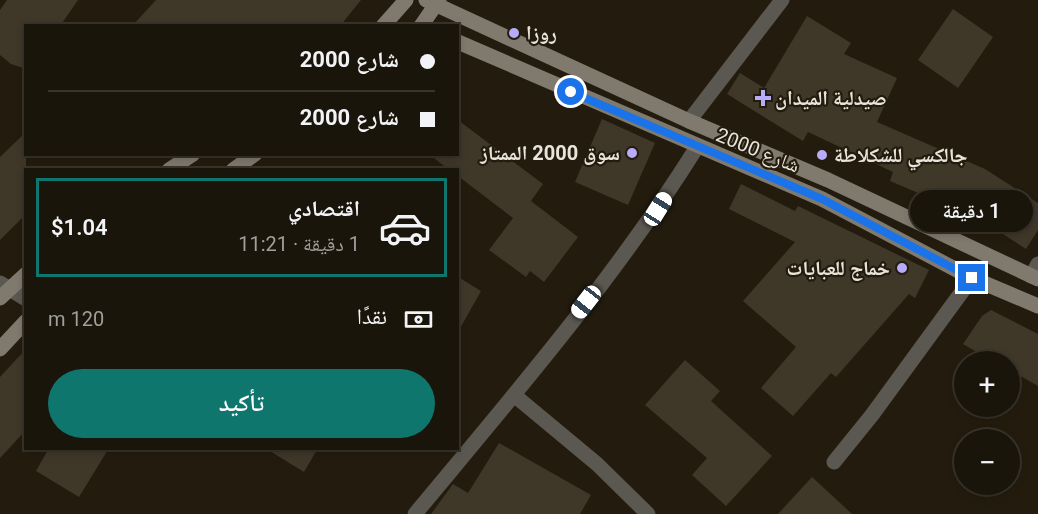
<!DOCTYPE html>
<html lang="ar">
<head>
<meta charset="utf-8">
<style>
	:root { --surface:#1a150a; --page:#272218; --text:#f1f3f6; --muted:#9f9f9c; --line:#38342b; --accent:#0f766e }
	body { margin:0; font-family:Roboto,"Noto Naskh Arabic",sans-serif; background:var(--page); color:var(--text); direction:rtl; height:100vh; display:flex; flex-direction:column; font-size:22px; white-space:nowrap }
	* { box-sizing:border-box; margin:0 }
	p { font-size:20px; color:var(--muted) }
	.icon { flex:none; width:33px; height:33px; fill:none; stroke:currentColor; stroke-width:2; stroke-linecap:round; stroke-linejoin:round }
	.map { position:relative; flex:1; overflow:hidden; direction:ltr }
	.panel { position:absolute; left:24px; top:168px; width:435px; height:282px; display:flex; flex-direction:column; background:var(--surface); border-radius:0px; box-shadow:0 3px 9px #0003,0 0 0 2px var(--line); direction:rtl }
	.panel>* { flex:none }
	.top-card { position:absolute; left:24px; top:24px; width:435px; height:132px; border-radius:0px; box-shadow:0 3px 9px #0003,0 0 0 2px var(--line); direction:rtl; display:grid; align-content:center; height:132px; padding:0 24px; background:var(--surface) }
	.buttons { position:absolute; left:954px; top:351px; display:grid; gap:12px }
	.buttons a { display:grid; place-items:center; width:66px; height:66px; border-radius:50%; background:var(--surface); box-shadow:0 3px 9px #0003,0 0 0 2px var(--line); font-size:30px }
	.end { position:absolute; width:27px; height:27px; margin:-14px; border:8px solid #1a73e8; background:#fff; box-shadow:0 0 0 3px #fff }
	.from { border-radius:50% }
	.bubble { position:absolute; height:42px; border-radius:21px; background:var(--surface); box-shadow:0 3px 9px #0003,0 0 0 2px var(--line); font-size:20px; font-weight:600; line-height:42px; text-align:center; direction:rtl }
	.car { position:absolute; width:18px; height:36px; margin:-18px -9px; border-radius:8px; box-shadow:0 0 4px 2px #0007; background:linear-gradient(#fff 24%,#345 0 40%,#fff 0 76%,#345 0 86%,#fff 0) }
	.top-card b { display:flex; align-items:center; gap:21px; height:57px; font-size:22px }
	.top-card b+b { border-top:2px solid var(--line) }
	.top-card i { width:15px; height:15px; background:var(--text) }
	ul { padding:10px 0 0; list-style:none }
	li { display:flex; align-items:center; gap:18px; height:99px; margin:0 12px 9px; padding:0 12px; border:3px solid transparent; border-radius:0px }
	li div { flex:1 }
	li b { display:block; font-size:22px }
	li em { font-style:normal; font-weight:600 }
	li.active { border-color:var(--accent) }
	li>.icon { width:54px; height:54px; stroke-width:1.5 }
	.pay { display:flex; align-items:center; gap:15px; height:66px; padding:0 24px; font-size:22px }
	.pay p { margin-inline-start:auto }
	.button { display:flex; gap:12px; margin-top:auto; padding:12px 24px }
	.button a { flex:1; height:69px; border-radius:36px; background:var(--accent); color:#fff; font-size:24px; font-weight:600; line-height:69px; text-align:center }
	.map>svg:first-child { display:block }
</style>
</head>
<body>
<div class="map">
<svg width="1038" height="514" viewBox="0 0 1038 514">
	<rect width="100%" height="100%" fill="#231c0e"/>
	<g fill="#3f3728">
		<polygon points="7,0 78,0 60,26 26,26 26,69 11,64 0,55 0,10"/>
		<polygon points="156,0 361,0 340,26 132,26"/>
		<polygon points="953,9 993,37 958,88 918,60"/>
		<polygon points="807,16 851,43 844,54 897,78 877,122 985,169 1038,203 1038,230 1026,249 933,189 930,198 890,181 893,172 808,132 803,141 727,94 740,73 764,88"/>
		<polygon points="602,119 655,143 628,205 575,182"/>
		<polygon points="458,120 543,184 531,201 578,237 544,282 530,271 526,277 489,250 513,218 458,176 458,170 449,170 429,154 458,154"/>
		<polygon points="26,132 26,214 0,240 0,157"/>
		<polygon points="741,184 795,211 798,206 929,270 915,298 909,294 836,377 831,373 793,416 761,388 796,347 743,301 795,242 729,209"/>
		<polygon points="458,277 481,291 458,332"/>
		<polygon points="991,310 1038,334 1038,386 1010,370 1010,362 994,362 963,344 982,316"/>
		<polygon points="26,349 26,430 0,458 0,377"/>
		<polygon points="685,360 720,391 711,401 772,456 726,506 692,475 707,458 645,405"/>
		<polygon points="499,443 591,495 580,514 431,514 453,484 468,493"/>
		<polygon points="49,448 109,448 79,497 36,471"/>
		<polygon points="265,448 318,448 304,472"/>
		<polygon points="812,477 852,514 778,514"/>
	</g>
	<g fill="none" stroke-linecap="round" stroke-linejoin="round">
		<g stroke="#5b5751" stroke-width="15">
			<polyline points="689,121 782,0"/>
			<polyline points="1031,276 1038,264"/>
			<polyline points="514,395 597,464 648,514"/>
			<polyline points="834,462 872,415 972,278"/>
			<path d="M415,514C513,396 615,278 697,147"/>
		</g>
		<polyline stroke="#5b5751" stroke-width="15" points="0,283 26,299"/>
		<g stroke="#7f796e" stroke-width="15">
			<polyline points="426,0 689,121 828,180 1038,279"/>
			<polyline points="383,26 406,0"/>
			<polyline points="421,26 439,0"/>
			<polyline points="458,42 822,199 972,278 1038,306"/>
			<polyline points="169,170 193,154"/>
			<polyline points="233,170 255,154"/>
			<polyline points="0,298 26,274"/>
			<polyline points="0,349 26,321"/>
		</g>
	</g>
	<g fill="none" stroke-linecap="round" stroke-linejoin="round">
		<polyline stroke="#1a73e8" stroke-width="8" points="571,92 822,199 972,278"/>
	</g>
	<g fill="#b8abf7" stroke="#231c0e" stroke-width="2">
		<circle cx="514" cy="33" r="6"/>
		<path d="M760 89h6v6h6v6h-6v6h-6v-6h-6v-6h6z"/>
		<circle cx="632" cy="153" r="6"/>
		<circle cx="822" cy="155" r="6"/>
		<circle cx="902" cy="268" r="6"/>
	</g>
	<g text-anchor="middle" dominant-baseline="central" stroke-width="4.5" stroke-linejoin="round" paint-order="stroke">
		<g font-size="20" font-weight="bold" fill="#e9e4db" stroke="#231c0e" text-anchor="start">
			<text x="526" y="33">روزا</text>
			<text x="775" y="98">صيدلية الميدان</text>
			<text x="620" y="153" text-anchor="end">سوق 2000 الممتاز</text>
			<text x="834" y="155">جالكسي للشكلاطة</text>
			<text x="890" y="268" text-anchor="end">خماج للعبايات</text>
		</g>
		<g font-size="20" fill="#e9e4db" stroke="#231c0e">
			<text transform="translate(758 150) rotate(22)">شارع 2000</text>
		</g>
	</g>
</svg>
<div class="buttons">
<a>+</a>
<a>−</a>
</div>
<i class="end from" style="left:571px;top:92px"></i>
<i class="end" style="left:972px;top:278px"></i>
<div class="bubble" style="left:910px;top:190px;width:123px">1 دقيقة</div>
<i class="car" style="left:658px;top:209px;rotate:32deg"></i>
<i class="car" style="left:586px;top:302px;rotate:218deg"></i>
<div class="top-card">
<b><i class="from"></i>شارع 2000</b>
<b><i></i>شارع 2000</b>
</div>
<section class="panel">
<ul>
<li class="active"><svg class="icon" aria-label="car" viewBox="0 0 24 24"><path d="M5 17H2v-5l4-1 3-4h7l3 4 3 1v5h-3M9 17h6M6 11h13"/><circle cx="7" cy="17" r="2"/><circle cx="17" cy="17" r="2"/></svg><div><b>اقتصادي</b><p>1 دقيقة · 11:21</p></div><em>$1.04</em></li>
</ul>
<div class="pay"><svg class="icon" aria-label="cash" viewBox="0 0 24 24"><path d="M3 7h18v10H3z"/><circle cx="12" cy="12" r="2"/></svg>نقدًا<p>120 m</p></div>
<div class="button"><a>تأكيد</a></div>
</section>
</div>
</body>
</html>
